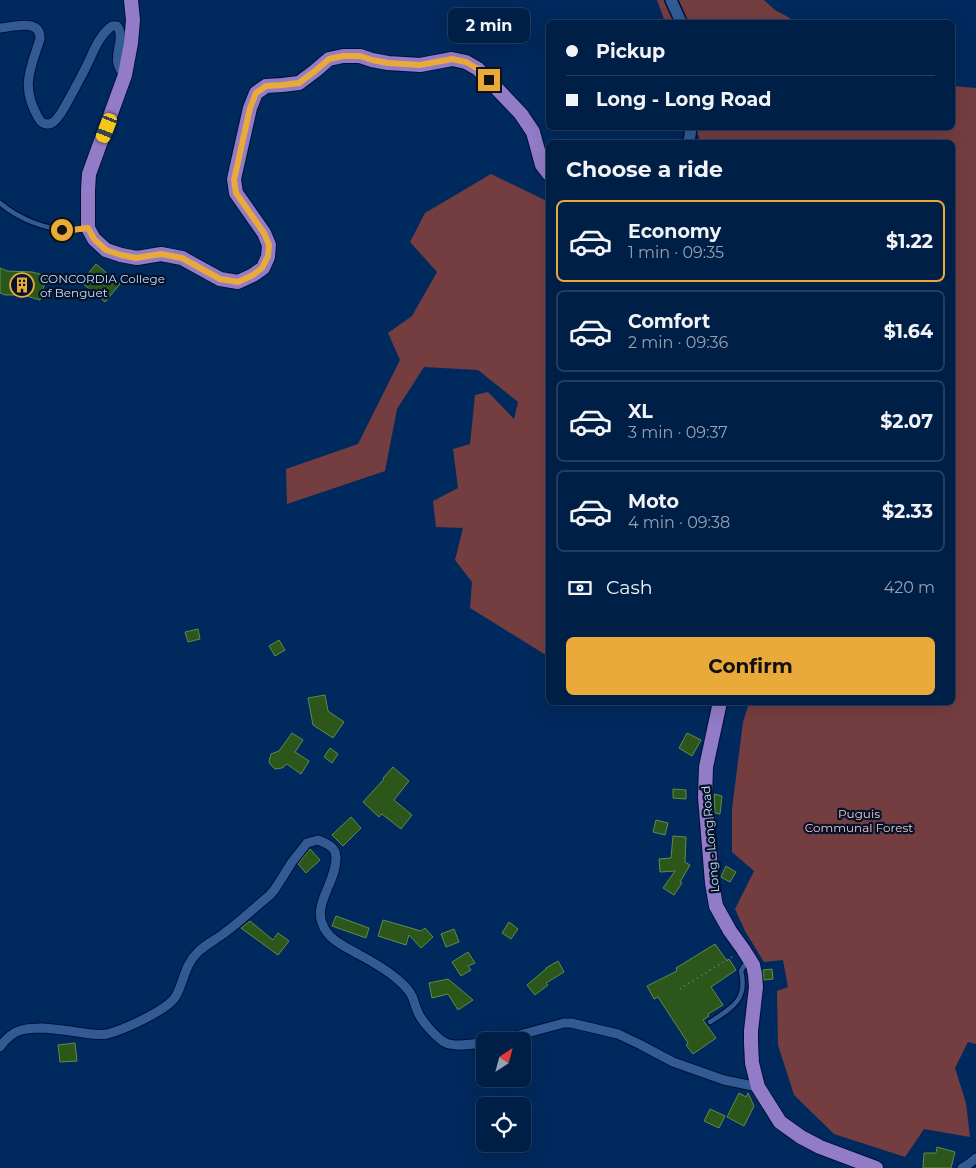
<!DOCTYPE html>
<html lang="en">
<head>
<meta charset="utf-8">
<style>
	:root { --surface:#001f46; --page:#0a274d; --text:#f1f3f6; --muted:#95a2b3; --line:#223d5f; --accent:#eaaa39 }
	body { margin:0; font-family:Montserrat,sans-serif; background:var(--page); color:var(--text); height:100vh; display:flex; flex-direction:column; font-size:19px; white-space:nowrap }
	* { box-sizing:border-box; margin:0 }
	p { font-size:16px; color:var(--muted) }
	.icon { flex:none; width:28px; height:28px; fill:none; stroke:currentColor; stroke-width:2; stroke-linecap:round; stroke-linejoin:round }
	.map { position:relative; flex:1; overflow:hidden }
	.side { position:absolute; left:546px; top:140px; width:409px; height:565px; display:flex; flex-direction:column; background:var(--surface); border-radius:8px; box-shadow:0 5px 20px #0002,0 0 0 1px var(--line) }
	.side>* { flex:none }
	.top-card { position:absolute; left:546px; top:20px; width:409px; height:110px; border-radius:8px; box-shadow:0 5px 20px #0002,0 0 0 1px var(--line); display:grid; align-content:center; height:110px; padding:0 20px; background:var(--surface) }
	.needle { width:32px; rotate:36deg }
	.fabs { position:absolute; left:476px; top:1032px; display:grid; gap:10px }
	.fabs a { display:grid; place-items:center; width:55px; height:55px; border-radius:8px; background:var(--surface); box-shadow:0 5px 20px #0002,0 0 0 1px var(--line); font-size:25px }
	.end { position:absolute; width:22px; height:22px; margin:-11px; border:6px solid #eaaa39; background:#111; box-shadow:0 0 0 2px #111 }
	.from { border-radius:50% }
	.bubble { position:absolute; height:35px; border-radius:8px; background:var(--surface); box-shadow:0 5px 20px #0002,0 0 0 1px var(--line); font-size:16px; font-weight:700; line-height:35px; text-align:center }
	.car { position:absolute; width:15px; height:30px; margin:-15px -8px; border-radius:6px; box-shadow:0 0 4px 1px #0007; background:linear-gradient(#f5c518 24%,#345 0 40%,#f5c518 0 76%,#345 0 86%,#f5c518 0) }
	.top-card b { display:flex; align-items:center; gap:18px; height:48px; font-size:19px }
	.top-card b+b { border-top:1px solid var(--line) }
	.top-card i { width:12px; height:12px; background:var(--text) }
	ul { padding:0; list-style:none }
	li { display:flex; align-items:center; gap:15px; height:82px; margin:0 10px 8px; padding:0 10px; border:2px solid var(--line); border-radius:8px }
	li div { flex:1 }
	li b { display:block; font-size:19px }
	li em { font-style:normal; font-weight:700 }
	li.selected { border-color:var(--accent) }
	li>.icon { width:45px; height:45px; stroke-width:1.5 }
	h2 { padding:0 20px; font-size:22px; line-height:60px }
	.pay { display:flex; align-items:center; gap:12px; height:55px; padding:0 20px; font-size:19px }
	.pay p { margin-inline-start:auto }
	.button { display:flex; gap:10px; margin-top:auto; padding:10px 20px }
	.button a { flex:1; height:58px; border-radius:8px; background:var(--accent); color:#111; font-size:20px; font-weight:700; line-height:58px; text-align:center }
	.map>svg:first-child { display:block }
</style>
</head>
<body>
<div class="map">
<svg width="976" height="1168" viewBox="0 0 976 1168">
	<rect width="100%" height="100%" fill="#00295d"/>
	<g fill="#743e41">
		<polygon points="657,0 764,0 775,10 797,22 665,22"/>
		<polygon points="953,86 976,88 976,1044 968,1042 955,1068 966,1103 970,1137 924,1129 905,1157 834,1134 794,1095 778,1045 777,991 788,987 783,960 764,962 745,931 735,909 754,871 732,852 732,809 743,722 749,703 952,702 952,142 701,142 695,128 952,128"/>
		<polygon points="491,174 549,202 549,657 470,608 472,582 455,560 463,528 436,527 433,501 458,488 453,449 470,444 475,395 488,392 514,419 518,402 478,370 424,367 397,409 385,471 287,504 286,469 358,444 400,360 388,333 412,316 437,272 410,242 425,213"/>
	</g>
	<g fill="#2d571a" stroke="#5f8c4c">
		<polygon points="96,264 120,284 105,302 81,282"/>
		<polygon points="0,268 7,271 32,272 47,276 40,300 23,295 5,295 0,293"/>
		<polygon points="198,629 200,639 188,642 185,632"/>
		<polygon points="279,640 285,650 275,656 269,646"/>
		<polygon points="325,695 328,711 344,722 333,738 313,725 308,698"/>
		<polygon points="292,733 303,740 295,752 309,761 301,774 287,764 282,768 275,769 270,764 269,761 271,754 279,751"/>
		<polygon points="687,733 701,740 692,756 679,748"/>
		<polygon points="330,748 338,754 332,763 324,757"/>
		<polygon points="393,767 409,781 394,800 412,815 401,829 382,814 379,817 363,802 384,779 383,778"/>
		<polygon points="673,789 686,790 686,799 673,798"/>
		<polygon points="714,794 722,796 720,814 715,813"/>
		<polygon points="351,817 361,828 343,846 332,835"/>
		<polygon points="656,820 668,823 665,835 653,832"/>
		<polygon points="673,836 686,837 685,862 690,865 680,882 682,883 674,895 663,888 675,871 660,872 659,859 671,858"/>
		<polygon points="310,849 320,860 306,873 298,864"/>
		<polygon points="726,866 736,872 730,882 721,877"/>
		<polygon points="336,916 369,928 366,938 332,926"/>
		<polygon points="383,920 421,931 425,928 433,937 421,948 409,935 406,945 378,936"/>
		<polygon points="250,921 273,940 278,933 289,941 278,955 241,928"/>
		<polygon points="509,922 518,929 511,939 502,933"/>
		<polygon points="454,929 459,942 446,947 441,934"/>
		<polygon points="715,944 727,961 729,959 736,970 711,987 723,1005 708,1014 709,1016 703,1020 716,1038 693,1054 686,1045 688,1043 658,997 654,999 647,986 677,971 676,968"/>
		<polygon points="468,952 475,963 468,966 471,970 461,976 452,962"/>
		<polygon points="558,961 564,972 546,983 548,985 535,995 527,985 546,969 546,968"/>
		<polygon points="772,969 773,979 764,980 763,970"/>
		<polygon points="448,979 473,1000 458,1010 448,994 432,998 429,983"/>
		<polygon points="75,1043 77,1061 60,1062 58,1045"/>
		<polygon points="739,1093 746,1097 748,1093 754,1106 744,1126 727,1117"/>
		<polygon points="710,1109 725,1116 719,1128 704,1121"/>
		<polygon points="937,1147 955,1152 951,1168 923,1168 924,1153 936,1153"/>
	</g>
	<g fill="none" stroke-linecap="round" stroke-linejoin="round">
		<g stroke="#001138" stroke-width="7">
			<g id="service">
				<path d="M0,203C19,219 46,230 71,230C76,230 82,229 87,228"/>
				<path d="M710,1022C732,1008 748,1000 741,971L744,966L749,962"/>
			</g>
		</g>
		<g stroke="#001138" stroke-width="11">
			<g id="minor">
				<path d="M0,28C13,27 41,18 40,39C30,70 20,87 39,119C42,124 47,125 52,123C60,118 63,109 68,101C74,90 80,79 86,67C93,53 99,35 112,26H117C128,40 107,59 125,75"/>
				<polyline points="490,1041 512,1037 564,1023 571,1023 618,1034 641,1045 673,1062 724,1080 758,1087"/>
				<path d="M0,1047C12,1030 22,1028 43,1028C54,1029 65,1030 77,1032C87,1033 97,1036 107,1034C123,1030 168,1010 176,996C184,981 185,964 198,952C205,945 215,940 223,934C239,923 254,908 270,895L275,889L292,862L307,843L318,840C323,842 331,845 334,850C336,852 335,855 336,857C337,880 314,903 322,923C328,940 344,946 358,954C371,961 386,969 397,979C402,983 409,990 412,996C414,1000 415,1006 417,1010C421,1021 435,1036 444,1042C454,1048 474,1044 485,1042"/>
				<polyline points="962,1168 970,1163 976,1158"/>
			</g>
		</g>
		<g stroke="#001138" stroke-width="14">
			<g id="tertiary">
				<polyline points="671,0 681,22"/>
				<polyline points="689,142 691,128"/>
			</g>
		</g>
		<g stroke="#001138" stroke-width="16">
			<g id="primary">
				<polyline points="131,0 133,20 131,43 125,75 89,174 88,190 88,228 94,239 106,250 121,255 137,258 161,254 182,258 220,279 238,282 253,275 263,268 268,257 269,245 264,233 236,193 234,179 250,108 256,93 266,86 282,85 299,83 315,71 329,59 343,56 360,56 372,60 388,63 420,65 452,59 466,62 478,69 521,114 533,132 542,165 549,174"/>
				<polyline points="720,702 706,767 705,797 712,883 716,906 730,931 743,949 753,965 755,974 756,987 751,1031 751,1043 752,1063 758,1087 780,1122 801,1137 820,1147 876,1168"/>
			</g>
		</g>
		<polyline stroke="#5978a1" stroke-width="2" stroke-dasharray="1 4" stroke-linecap="butt" points="680,989 733,956"/>
		<use href="#service" stroke="#325b94" stroke-width="4.5"/>
		<use href="#minor" stroke="#325b94" stroke-width="9"/>
		<use href="#tertiary" stroke="#325b94" stroke-width="11"/>
		<use href="#primary" stroke="#927bc7" stroke-width="14"/>
	</g>
	<g fill="none" stroke-linecap="round" stroke-linejoin="round">
		<polyline stroke="#eaaa39" stroke-width="6" points="62,230 72,230 88,228 94,239 106,250 121,255 136,258 161,254 182,258 220,279 238,282 253,275 262,268 268,256 269,245 264,233 236,193 234,180 250,108 256,93 266,86 282,85 299,83 315,71 329,59 343,56 360,56 372,60 388,63 420,65 452,59 466,62 478,69 489,80"/>
	</g>
	<defs>
		<g id="building-ring" transform="scale(1.25)"><circle r="9.5" fill="#04132a" stroke="#eaaa39" stroke-width="1.5"/><path d="M-4-6H4V6H1V3H-1V6H-4ZM-2.5-4.3h1.7v1.8h-1.7ZM.8-4.3h1.7v1.8H.8ZM-2.5-1h1.7V.8h-1.7ZM.8-1h1.7V.8H.8Z" fill="#eaaa39"/></g>
	</defs>
	<g fill-rule="evenodd">
		<use href="#building-ring" x="22" y="285"/>
	</g>
	<g text-anchor="middle" dominant-baseline="central" stroke-width="4.5" stroke-linejoin="round" paint-order="stroke">
		<g font-size="12" fill="#ccdef9" stroke="#04132a" text-anchor="start">
			<text x="40" y="278">CONCORDIA College<tspan x="40" dy="14">of Benguet</tspan></text>
		</g>
		<g font-size="12" fill="#f2c4c5" stroke="#04132a">
			<text x="859" y="813">Puguis<tspan x="859" dy="14">Communal Forest</tspan></text>
		</g>
		<g font-size="12" fill="#ccdef9" stroke="#04132a">
			<text transform="translate(710 839) rotate(-95)">Long - Long Road</text>
		</g>
	</g>
</svg>
<div class="fabs">
<a><svg class="needle" viewBox="-14 -14 28 28"><path d="M0-13l5 13h-10z" fill="#e53935"/><path d="M0 13l5-13h-10z" fill="#95a2b3"/></svg></a>
<a><svg class="icon" aria-label="locate" viewBox="0 0 24 24"><circle cx="12" cy="12" r="6"/><path d="M12 2v4M12 18v4M2 12h4M18 12h4"/></svg></a>
</div>
<i class="end from" style="left:62px;top:230px"></i>
<i class="end" style="left:489px;top:80px"></i>
<div class="bubble" style="left:448px;top:8px;width:82px">2 min</div>
<i class="car" style="left:107px;top:128px;rotate:201deg"></i>
<div class="top-card">
<b><i class="from"></i>Pickup</b>
<b><i></i>Long - Long Road</b>
</div>
<section class="side">
<h2>Choose a ride</h2>
<ul>
<li class="selected"><svg class="icon" aria-label="car" viewBox="0 0 24 24"><path d="M5 17H2v-5l4-1 3-4h7l3 4 3 1v5h-3M9 17h6M6 11h13"/><circle cx="7" cy="17" r="2"/><circle cx="17" cy="17" r="2"/></svg><div><b>Economy</b><p>1 min · 09:35</p></div><em>$1.22</em></li>
<li><svg class="icon" aria-label="car" viewBox="0 0 24 24"><path d="M5 17H2v-5l4-1 3-4h7l3 4 3 1v5h-3M9 17h6M6 11h13"/><circle cx="7" cy="17" r="2"/><circle cx="17" cy="17" r="2"/></svg><div><b>Comfort</b><p>2 min · 09:36</p></div><em>$1.64</em></li>
<li><svg class="icon" aria-label="car" viewBox="0 0 24 24"><path d="M5 17H2v-5l4-1 3-4h7l3 4 3 1v5h-3M9 17h6M6 11h13"/><circle cx="7" cy="17" r="2"/><circle cx="17" cy="17" r="2"/></svg><div><b>XL</b><p>3 min · 09:37</p></div><em>$2.07</em></li>
<li><svg class="icon" aria-label="car" viewBox="0 0 24 24"><path d="M5 17H2v-5l4-1 3-4h7l3 4 3 1v5h-3M9 17h6M6 11h13"/><circle cx="7" cy="17" r="2"/><circle cx="17" cy="17" r="2"/></svg><div><b>Moto</b><p>4 min · 09:38</p></div><em>$2.33</em></li>
</ul>
<div class="pay"><svg class="icon" aria-label="cash" viewBox="0 0 24 24"><path d="M3 7h18v10H3z"/><circle cx="12" cy="12" r="2"/></svg>Cash<p>420 m</p></div>
<div class="button"><a>Confirm</a></div>
</section>
</div>
</body>
</html>
